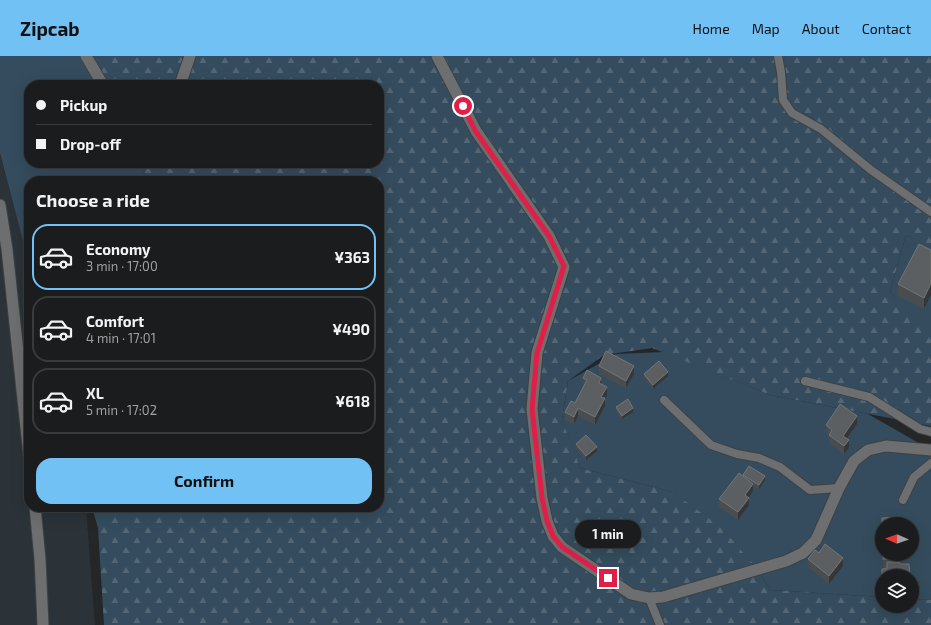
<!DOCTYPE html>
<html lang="en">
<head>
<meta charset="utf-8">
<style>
	:root { --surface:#1b1c1e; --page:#28292b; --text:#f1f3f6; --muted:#a0a1a4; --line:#393a3c; --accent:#72c1f5 }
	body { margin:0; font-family:"Exo 2",sans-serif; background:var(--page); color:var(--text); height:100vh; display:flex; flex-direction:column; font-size:15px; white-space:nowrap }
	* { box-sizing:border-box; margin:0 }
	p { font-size:13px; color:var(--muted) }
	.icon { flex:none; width:22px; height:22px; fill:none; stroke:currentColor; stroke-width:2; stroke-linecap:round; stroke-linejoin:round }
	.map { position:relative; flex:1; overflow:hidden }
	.side { position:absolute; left:24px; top:120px; width:360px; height:336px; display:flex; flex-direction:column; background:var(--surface); border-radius:16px; box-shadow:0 4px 16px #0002,0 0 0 1px var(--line) }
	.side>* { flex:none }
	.top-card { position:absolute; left:24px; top:24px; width:360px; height:88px; border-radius:16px; box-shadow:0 4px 16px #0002,0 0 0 1px var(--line); display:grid; align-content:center; height:88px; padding:0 12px; background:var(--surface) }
	.needle { width:26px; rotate:272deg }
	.controls { position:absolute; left:875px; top:461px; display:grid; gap:8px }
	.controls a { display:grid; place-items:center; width:44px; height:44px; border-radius:50%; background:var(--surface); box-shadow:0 4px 16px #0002,0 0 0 1px var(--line); font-size:20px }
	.end { position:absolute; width:18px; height:18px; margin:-9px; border:5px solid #e11d48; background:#fff; box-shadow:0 0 0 2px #fff }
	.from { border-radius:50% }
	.bubble { position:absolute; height:28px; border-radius:14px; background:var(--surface); box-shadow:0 4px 16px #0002,0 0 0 1px var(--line); font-size:13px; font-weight:700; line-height:28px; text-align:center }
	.top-card b { display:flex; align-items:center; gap:14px; height:38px; font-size:15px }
	.top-card b+b { border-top:1px solid var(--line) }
	.top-card i { width:10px; height:10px; background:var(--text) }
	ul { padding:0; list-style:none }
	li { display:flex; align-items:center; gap:12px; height:66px; margin:0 8px 6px; padding:0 4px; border:2px solid var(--line); border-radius:16px }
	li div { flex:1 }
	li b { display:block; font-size:15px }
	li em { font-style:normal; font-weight:700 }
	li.on { border-color:var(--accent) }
	li>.icon { width:36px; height:36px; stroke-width:1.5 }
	h2 { padding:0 12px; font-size:18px; line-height:48px }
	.action { display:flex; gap:8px; margin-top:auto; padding:8px 12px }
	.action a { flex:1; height:46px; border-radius:16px; background:var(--accent); color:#111; font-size:16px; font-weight:700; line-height:46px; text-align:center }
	header { display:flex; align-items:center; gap:24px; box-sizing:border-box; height:56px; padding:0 20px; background:var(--accent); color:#111 }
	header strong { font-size:19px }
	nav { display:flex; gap:22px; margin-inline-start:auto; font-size:14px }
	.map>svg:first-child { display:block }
</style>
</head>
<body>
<header>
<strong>Zipcab</strong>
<nav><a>Home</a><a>Map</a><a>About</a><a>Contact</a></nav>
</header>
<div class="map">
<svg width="931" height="569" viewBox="0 0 931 569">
	<defs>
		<pattern id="forest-firs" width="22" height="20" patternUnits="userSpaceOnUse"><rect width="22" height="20" fill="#344c5d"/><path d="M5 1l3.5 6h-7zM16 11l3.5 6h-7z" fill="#526675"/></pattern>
	</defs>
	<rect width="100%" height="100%" fill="#242628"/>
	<polygon fill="#2b3338" points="0,97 29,208 29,451 86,451 95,569 0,569"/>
	<g fill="#344c5d" fill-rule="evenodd">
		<polygon points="0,0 81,0 101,29 29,29 29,107 139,107 148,125 29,125 29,208 0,97"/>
		<polygon points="906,179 931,190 931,284 890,236"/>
		<path d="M664,296L770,339L868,358L931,394V544L912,543V520H882V541L771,534L754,509L673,436L580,412L562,364L568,325L616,298ZM882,468H912V498H882Z"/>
	</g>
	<polygon fill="url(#forest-firs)" points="81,0 931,0 931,191 906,179 890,236 931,281 931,370 770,339 652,292 604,299 568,325 562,364 573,392 580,412 673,436 723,473 754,509 771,534 882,541 882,550 912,550 912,543 931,544 931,569 104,569 98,472 92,451 379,451 379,125 148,125 139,107 379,107 379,29 101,29"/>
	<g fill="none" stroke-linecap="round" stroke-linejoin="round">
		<g stroke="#3f4042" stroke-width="10">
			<g id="service">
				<polyline points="778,0 781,16 783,44 792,57 821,73 871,114 931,156"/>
				<polyline points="805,325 869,341 920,373 931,376"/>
				<polyline points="664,344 711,389 737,398 759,402 780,411 810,434 839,432"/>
				<polyline points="903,444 914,421 931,407"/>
				<polyline points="649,542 660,569"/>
			</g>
		</g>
		<g stroke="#3f4042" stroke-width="13">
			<g id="minor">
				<polyline points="86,0 103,29"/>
				<polyline points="437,0 476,75 549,180 564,211 537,297 532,353 542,442 547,465 553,480 562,491 631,538 649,542 663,541 786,505 803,497 816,484 839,432 854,405 868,394 886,390 931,394"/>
				<polyline points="180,29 190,0"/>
			</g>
		</g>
		<g stroke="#3f4042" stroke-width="13">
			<g id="tertiary">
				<polyline points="0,149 7,193 29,400"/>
				<polyline points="35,451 40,503 43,569"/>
			</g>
		</g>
		<use href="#service" stroke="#6c6e70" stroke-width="8"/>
		<use href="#minor" stroke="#6c6e70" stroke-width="11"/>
		<use href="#tertiary" stroke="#6c6e70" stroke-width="11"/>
	</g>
	<g fill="#4a4d4f">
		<polygon points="931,194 931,239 924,253 898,240 898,228"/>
		<polygon points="599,310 634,318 626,332 599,318"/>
		<polygon points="644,318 668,320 653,333 644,322"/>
		<polygon points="583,322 601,328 607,339 605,343 605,350 595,369 578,360 574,368 565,364 565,356 575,347 584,330 583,330"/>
		<polygon points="616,351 633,356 622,363 616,355"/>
		<polygon points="857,368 847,383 849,392 844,398 829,387 829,379 826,377 826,369"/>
		<polygon points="576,388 597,395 586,404 576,392"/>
		<polygon points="743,419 765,424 759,433 753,430 753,435 749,441 749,449 738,464 719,451 719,443 743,420"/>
		<polygon points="819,497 843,510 829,528 808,511 808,503"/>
		<polygon points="882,498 902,498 902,500 899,501 899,506 882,520 882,535 882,513 887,512 887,511 883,511"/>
	</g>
	<g fill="#343638">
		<polygon points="931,227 931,239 924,253 924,242"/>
		<polygon points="634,310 634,318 626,332 626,325"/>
		<polygon points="668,316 668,320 653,333 653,329"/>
		<polygon points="601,322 601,329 599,327"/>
		<polygon points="607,331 607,339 605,343 605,350 595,369 595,361 601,341"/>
		<polygon points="578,352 578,360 574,368 574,361"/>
		<polygon points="633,352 633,356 622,363 622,360"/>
		<polygon points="857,360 857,368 843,388 843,380"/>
		<polygon points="849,384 849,392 844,398 844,390"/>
		<polygon points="597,391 597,395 586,404 586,400"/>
		<polygon points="765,420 765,424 759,433 759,429"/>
		<polygon points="753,428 753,435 745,447 745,439"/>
		<polygon points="749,442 749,449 738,464 738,456"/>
		<polygon points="843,502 843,510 829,528 829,520"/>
	</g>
	<g fill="#5c5f61" stroke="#737677">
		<polygon points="919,188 931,194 931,227 924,242 898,228"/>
		<polygon points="606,295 634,310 626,325 599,310"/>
		<polygon points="659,305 668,316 653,329 644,318"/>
		<polygon points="587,314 601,322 599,327 607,331 601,341 605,342 595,361 578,352 574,361 565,356 571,345 575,347 587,324 583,322"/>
		<polygon points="628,343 633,352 622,360 616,351"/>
		<polygon points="840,348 857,360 843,380 849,384 844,390 829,379 832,374 826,369"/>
		<polygon points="586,379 597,391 586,400 576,388"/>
		<polygon points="749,410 765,420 759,429 743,419"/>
		<polygon points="739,417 753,428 745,439 749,442 738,456 719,443"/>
		<polygon points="900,461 900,468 882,468 882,470 882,462"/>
		<polygon points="825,488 843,502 829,520 808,503 815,494 819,497"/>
		<rect x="883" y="498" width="16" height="5"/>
		<polygon points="887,506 899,506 900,508 909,508 910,520 882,520 882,528 882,513 887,512"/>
	</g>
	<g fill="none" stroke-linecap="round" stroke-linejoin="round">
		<polyline stroke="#e11d48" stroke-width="5" points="463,50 476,76 549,180 564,210 537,297 532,353 542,442 547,465 553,480 562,491 608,522"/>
	</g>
</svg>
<div class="controls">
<a><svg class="needle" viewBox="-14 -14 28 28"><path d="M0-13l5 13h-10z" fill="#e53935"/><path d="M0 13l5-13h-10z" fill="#a0a1a4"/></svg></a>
<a><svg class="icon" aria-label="layers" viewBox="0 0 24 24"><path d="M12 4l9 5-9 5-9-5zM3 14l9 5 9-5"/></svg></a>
</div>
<i class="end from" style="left:463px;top:50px"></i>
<i class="end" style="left:608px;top:522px"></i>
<div class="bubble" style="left:575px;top:464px;width:66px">1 min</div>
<div class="top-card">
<b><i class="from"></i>Pickup</b>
<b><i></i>Drop-off</b>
</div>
<section class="side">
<h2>Choose a ride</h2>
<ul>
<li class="on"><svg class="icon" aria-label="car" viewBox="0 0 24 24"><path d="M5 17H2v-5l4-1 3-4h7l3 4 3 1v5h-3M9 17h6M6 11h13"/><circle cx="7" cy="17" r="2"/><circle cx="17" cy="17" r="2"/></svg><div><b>Economy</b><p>3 min · 17:00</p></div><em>¥363</em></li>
<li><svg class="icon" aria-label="car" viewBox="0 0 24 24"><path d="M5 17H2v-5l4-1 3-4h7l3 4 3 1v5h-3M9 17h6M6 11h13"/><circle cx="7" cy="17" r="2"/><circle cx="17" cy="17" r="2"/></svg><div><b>Comfort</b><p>4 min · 17:01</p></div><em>¥490</em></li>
<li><svg class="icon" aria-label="car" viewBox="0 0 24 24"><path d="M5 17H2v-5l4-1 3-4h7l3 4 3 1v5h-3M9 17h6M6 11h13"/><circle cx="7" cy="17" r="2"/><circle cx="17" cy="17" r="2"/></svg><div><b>XL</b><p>5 min · 17:02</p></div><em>¥618</em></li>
</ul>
<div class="action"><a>Confirm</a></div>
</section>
</div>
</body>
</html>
